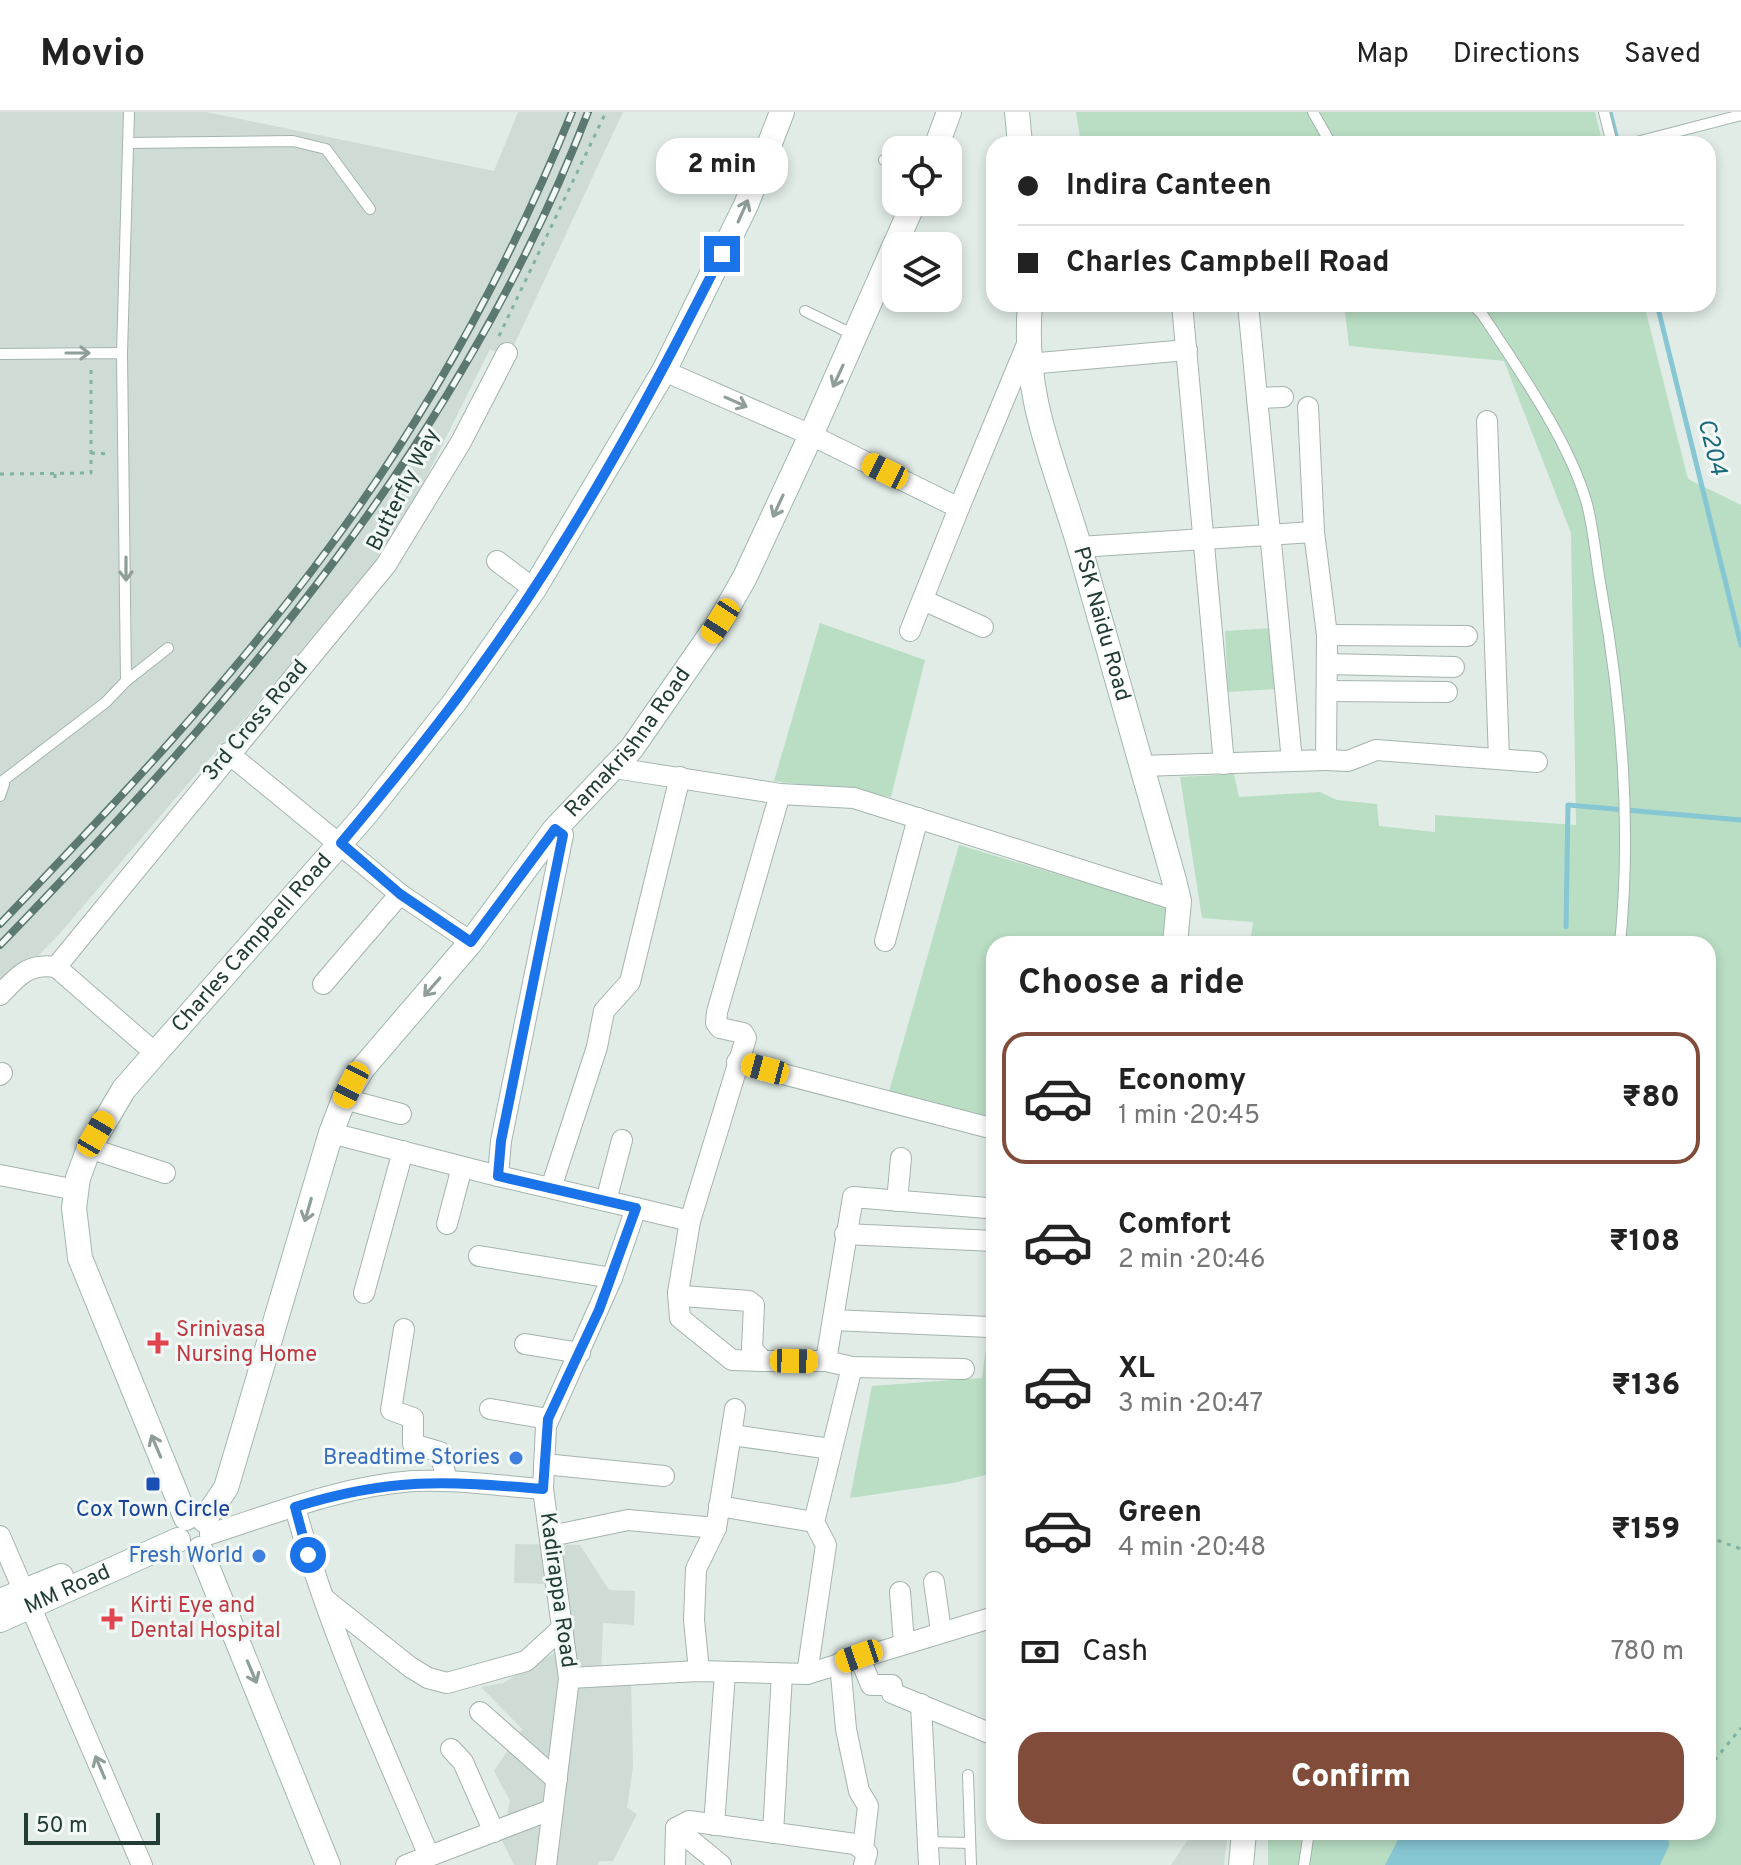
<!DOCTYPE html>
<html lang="en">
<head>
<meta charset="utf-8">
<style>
	:root { --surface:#fff; --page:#f6f6f6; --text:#222; --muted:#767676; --line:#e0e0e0; --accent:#814c39 }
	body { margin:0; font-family:Overpass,sans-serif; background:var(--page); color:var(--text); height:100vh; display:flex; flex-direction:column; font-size:30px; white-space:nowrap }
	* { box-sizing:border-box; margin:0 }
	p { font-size:26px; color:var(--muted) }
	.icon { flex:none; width:44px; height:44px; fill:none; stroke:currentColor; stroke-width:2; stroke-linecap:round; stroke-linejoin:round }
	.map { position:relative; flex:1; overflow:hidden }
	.panel { position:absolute; left:986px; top:824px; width:730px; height:904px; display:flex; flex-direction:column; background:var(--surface); border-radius:24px; box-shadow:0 4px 12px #0003 }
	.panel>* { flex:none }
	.guide { position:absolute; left:986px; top:24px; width:730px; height:176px; border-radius:24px; box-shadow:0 4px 12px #0003; display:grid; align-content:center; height:176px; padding:0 32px; background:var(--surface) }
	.fabs { position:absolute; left:882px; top:24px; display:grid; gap:16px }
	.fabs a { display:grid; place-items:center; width:80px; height:80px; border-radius:16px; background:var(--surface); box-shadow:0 4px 12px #0003; font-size:40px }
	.scale { position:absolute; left:24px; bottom:20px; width:136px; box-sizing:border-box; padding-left:8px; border:4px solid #213d36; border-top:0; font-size:22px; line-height:28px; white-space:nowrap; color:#213d36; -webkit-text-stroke:6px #f2f8f5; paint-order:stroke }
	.end { position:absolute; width:36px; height:36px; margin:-18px; border:10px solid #1a73e8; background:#fff; box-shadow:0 0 0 4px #fff }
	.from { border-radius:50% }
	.bubble { position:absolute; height:56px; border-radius:24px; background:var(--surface); box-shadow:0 4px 12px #0003; font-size:26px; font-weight:800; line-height:56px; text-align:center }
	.car { position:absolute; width:24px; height:48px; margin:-24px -12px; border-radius:10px; box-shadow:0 0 6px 2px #0007; background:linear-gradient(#f5c518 24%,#345 0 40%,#f5c518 0 76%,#345 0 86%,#f5c518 0) }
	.guide b { display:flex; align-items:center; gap:28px; height:76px; font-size:30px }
	.guide b+b { border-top:2px solid var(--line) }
	.guide i { width:20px; height:20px; background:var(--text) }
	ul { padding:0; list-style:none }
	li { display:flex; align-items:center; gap:24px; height:132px; margin:0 16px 12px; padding:0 16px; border:4px solid transparent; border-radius:24px }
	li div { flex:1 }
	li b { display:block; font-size:30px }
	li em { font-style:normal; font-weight:800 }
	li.selected { border-color:var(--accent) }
	li>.icon { width:72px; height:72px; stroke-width:1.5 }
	h2 { padding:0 32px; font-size:36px; line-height:96px }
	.pay { display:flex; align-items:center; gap:20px; height:88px; padding:0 32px; font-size:30px }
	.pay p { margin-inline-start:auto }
	.primary-button { display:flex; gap:16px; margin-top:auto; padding:16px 32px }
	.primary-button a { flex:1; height:92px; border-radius:24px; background:var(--accent); color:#fff; font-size:32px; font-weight:800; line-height:92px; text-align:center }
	header { display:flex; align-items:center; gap:48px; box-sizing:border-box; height:112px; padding:0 40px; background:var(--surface); border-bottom:2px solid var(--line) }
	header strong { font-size:38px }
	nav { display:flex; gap:44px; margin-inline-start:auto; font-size:28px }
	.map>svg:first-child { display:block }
</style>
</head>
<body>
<header>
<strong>Movio</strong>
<nav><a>Map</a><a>Directions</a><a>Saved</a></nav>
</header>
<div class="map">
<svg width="1741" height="1753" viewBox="0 0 1741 1753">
	<rect width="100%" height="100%" fill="#e1ece7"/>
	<g fill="#cfdcd6">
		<polygon points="0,0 206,0 494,59 518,0 623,0 508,246 490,237 392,434 55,827 0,882"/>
		<polygon points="515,1432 580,1433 609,1478 635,1479 634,1513 603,1511 601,1566 631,1565 633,1655 627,1696 637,1702 613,1749 599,1749 598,1753 514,1753 502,1729 510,1689 494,1659 522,1617 481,1575 503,1571 563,1536 552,1472 514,1471"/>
		<polygon points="1193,1720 1228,1720 1224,1753 1171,1753"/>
	</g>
	<g fill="#b9dec4">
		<polygon points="1076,0 1595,0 1603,32 1081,32"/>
		<polygon points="1344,192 1644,192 1688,367 1741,393 1741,1753 1268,1753 1268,1720 1708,1720 1708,832 1250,832 1253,810 1202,806 1180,665 1234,662 1239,685 1320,680 1337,688 1377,692 1379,714 1435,720 1435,703 1576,713 1571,421 1504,249 1349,234"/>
		<polygon points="820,511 925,548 891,685 774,669"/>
		<polygon points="1273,516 1276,577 1228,580 1225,519"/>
		<polygon points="959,733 1169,796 1164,832 994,832 994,1008 888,983"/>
		<polygon points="994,1176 994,1361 953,1371 850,1386 872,1274 982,1266"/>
	</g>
	<polygon fill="#87c6d3" points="1402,1720 1668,1720 1669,1734 1660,1753 1385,1753"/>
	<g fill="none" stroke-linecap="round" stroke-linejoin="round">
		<g stroke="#87c6d3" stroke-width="5">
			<polyline points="1610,0 1618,32"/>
			<polyline points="1657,192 1741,533"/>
			<polyline points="1566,815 1568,693 1741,708"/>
		</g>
		<g stroke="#a4b4ae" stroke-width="12">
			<g id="lane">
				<polyline points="1313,0 1331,32"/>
				<polyline points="1604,0 1612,32"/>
				<polyline points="128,31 293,29 326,37 370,97"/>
				<polyline points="1629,32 1741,3"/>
				<polyline points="884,48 896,54"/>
				<path d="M1472,192L1482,202C1518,257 1569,328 1587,392C1594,419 1596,449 1601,476C1622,593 1632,713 1620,832"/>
				<polyline points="805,199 854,223"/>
				<polyline points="122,241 129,0"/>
				<polyline points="0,242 122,241 126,569"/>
				<polyline points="0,671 106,590 126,569 168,536"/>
				<polyline points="0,684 4,672"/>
				<polyline points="968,1663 971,1753"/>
				<polyline points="929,1730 970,1731"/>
				<polyline points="1304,1753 1309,1720"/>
			</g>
		</g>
		<g stroke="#a4b4ae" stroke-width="22">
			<g id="street">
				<polyline points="1182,192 1224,652"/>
				<polyline points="1248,192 1292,649"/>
				<polyline points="1028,252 1187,238"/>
				<polyline points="664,259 811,323 959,396 910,519"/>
				<polyline points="1257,286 1283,285"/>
				<polyline points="1487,309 1499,647"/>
				<polyline points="959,396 1027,232"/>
				<polyline points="1079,435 1314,420"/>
				<polyline points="497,449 534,477"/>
				<polyline points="923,488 983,515"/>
				<polyline points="1327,523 1467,524"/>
				<polyline points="1327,552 1454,555"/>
				<polyline points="1328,579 1447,580"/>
				<polyline points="228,641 400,782 471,830"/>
				<polyline points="1326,648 1348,649 1376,638 1537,650"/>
				<polyline points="1141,654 1326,648 1327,523 1314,420 1308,295"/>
				<polyline points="615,656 780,682 854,686 1179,789"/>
				<polyline points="885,829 918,706"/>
				<polyline points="56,855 386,453 461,330 507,241"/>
				<polyline points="56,855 154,940"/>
				<polyline points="323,872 400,782"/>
				<path d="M0,883C18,864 28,851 56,855"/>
				<polyline points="737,950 994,1017"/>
				<polyline points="0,963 2,961"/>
				<polyline points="344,987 401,1002"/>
				<polyline points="331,1021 498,1064"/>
				<polyline points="89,1036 165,1061"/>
				<polyline points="0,1063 76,1078"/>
				<polyline points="551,1076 597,935 604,899 630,870 680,665"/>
				<polyline points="606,1089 622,1028"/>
				<polyline points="897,1089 901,1046"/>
				<polyline points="636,1096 690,1109 678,1181 683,1184 749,1189 754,1193 752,1237 763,1249 826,1249 852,1255 964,1257"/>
				<polyline points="690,1109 746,926 743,921 720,916 716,911 717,900 780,682"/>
				<polyline points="447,1112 462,1055"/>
				<polyline points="845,1122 994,1129"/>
				<polyline points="479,1144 612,1166"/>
				<polyline points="364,1181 403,1039"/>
				<polyline points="678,1181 680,1206 732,1248 763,1249"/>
				<polyline points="833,1208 989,1215"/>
				<polyline points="404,1217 391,1298 413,1306 413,1332 440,1340 447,1369"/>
				<polyline points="525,1232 580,1241"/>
				<polyline points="826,1249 853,1085 987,1096"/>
				<polyline points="490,1297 548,1307"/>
				<polyline points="732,1323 831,1337"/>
				<polyline points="544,1352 664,1364"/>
				<polyline points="719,1394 814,1410"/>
				<path d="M295,1395C327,1515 381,1630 429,1744"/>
				<path d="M210,1422C276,1401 343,1374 413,1369C456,1367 500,1374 543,1377"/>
				<polyline points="0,1424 142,1753"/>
				<polyline points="551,1424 628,1408 716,1416"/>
				<polyline points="934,1470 941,1519"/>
				<polyline points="900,1480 904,1531"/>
				<polyline points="326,1488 410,1555 428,1566 447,1571 526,1549 562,1516"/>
				<polyline points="859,1544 871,1573 892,1573 892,1581 994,1623"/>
				<polyline points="840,1551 846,1617 859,1679 868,1694 863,1737"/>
				<polyline points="699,1559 694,1508 696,1457 716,1416 735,1297"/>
				<polyline points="807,1562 826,1433 814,1410 852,1255"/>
				<polyline points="569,1566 699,1559 807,1562 994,1505"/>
				<polyline points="921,1592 929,1753"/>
				<polyline points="480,1600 557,1668"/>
				<polyline points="451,1637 463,1650 494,1720"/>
				<polyline points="714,1713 725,1561"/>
				<polyline points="676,1716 721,1753"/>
				<polyline points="773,1721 782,1562"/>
				<polyline points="406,1753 553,1697"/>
				<polyline points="546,1753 569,1566 543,1377 546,1314 612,1166 636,1096 498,1064 501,1029 563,723 555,717"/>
				<polyline points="675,1753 676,1716 689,1709 855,1732 867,1741 864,1753"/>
			</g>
		</g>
		<g stroke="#9fb8b0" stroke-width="26">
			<g id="secondary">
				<polyline points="1017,0 1020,32"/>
				<polyline points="935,38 949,0"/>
				<path id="s1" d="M1030,192C1022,288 1055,350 1081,440C1112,549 1143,658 1174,768L1179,789L1175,832"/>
				<path id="s2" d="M186,1406L80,1146L74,1096L78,1066L89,1036L124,977L366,702L454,591L534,477L664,259L746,93L782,0"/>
				<path id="s3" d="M204,1408L226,1376L331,1021L344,987L363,956L471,830L555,717L632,636L720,509L745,465L811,323L914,90"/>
				<polyline points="200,1437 328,1753"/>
				<polyline points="0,1489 61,1464"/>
				<path id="s4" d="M0,1508L178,1428"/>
				<polyline points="1241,1753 1244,1720"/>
			</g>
		</g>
		<g stroke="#80b1a2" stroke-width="3" stroke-dasharray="4 6" stroke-linecap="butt">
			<polyline points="499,224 606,0"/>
			<polyline points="91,341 111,342"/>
			<polyline points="0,362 91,361 91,256"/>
			<polyline points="55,362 55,372"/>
			<polyline points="1708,1425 1741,1437"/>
			<polyline points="1708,1656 1741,1616"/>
		</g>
		<use href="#lane" stroke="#fff" stroke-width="10"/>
		<use href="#street" stroke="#fff" stroke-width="20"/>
		<use href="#secondary" stroke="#fff" stroke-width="24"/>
		<g stroke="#5b7971" stroke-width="8">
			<g id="rail">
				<path d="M0,812C116,691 232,568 331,433C429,301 510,152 572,0"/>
				<path d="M0,833C239,586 463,325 588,0"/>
			</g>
		</g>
		<use href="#rail" stroke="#f2f8f5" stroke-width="5" stroke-dasharray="15" stroke-linecap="butt"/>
	</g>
	<defs><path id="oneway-shaft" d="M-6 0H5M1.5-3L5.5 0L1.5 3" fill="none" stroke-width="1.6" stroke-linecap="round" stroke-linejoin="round" transform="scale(2)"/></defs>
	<g stroke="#909e9a">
		<use href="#oneway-shaft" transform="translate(743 99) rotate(-66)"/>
		<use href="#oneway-shaft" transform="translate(78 241)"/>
		<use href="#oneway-shaft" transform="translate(838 264) rotate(115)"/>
		<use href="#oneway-shaft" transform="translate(736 290) rotate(24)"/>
		<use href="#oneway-shaft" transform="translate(778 394) rotate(115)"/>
		<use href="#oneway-shaft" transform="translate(126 457) rotate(90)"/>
		<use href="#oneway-shaft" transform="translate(432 875) rotate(131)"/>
		<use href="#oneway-shaft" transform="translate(308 1098) rotate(106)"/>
		<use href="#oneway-shaft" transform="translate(156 1334) rotate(-113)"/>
		<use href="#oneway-shaft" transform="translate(252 1560) rotate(67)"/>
		<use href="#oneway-shaft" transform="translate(100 1655) rotate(-113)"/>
	</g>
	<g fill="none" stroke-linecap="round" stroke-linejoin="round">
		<path stroke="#1a73e8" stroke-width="10" d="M308,1443L295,1395C392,1365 444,1369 543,1377L548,1307L599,1198L636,1096L498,1064L501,1029L563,723L555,717L471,830L400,782L341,731C410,649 477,565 535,475C605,368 664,257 722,142"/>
	</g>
	<g fill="#e0444e" stroke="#f2f8f5" stroke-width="3">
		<path d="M154 1219h8v8h8v8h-8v8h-8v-8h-8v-8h8z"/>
		<path d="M108 1495h8v8h8v8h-8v8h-8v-8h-8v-8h8z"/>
	</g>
	<g fill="#3f7fe0" stroke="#f2f8f5" stroke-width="3">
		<circle cx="516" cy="1346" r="8"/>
		<circle cx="259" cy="1444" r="8"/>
	</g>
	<rect fill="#1a4fb4" stroke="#f2f8f5" stroke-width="3" x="145" y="1364" width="16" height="16" rx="4"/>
	<g text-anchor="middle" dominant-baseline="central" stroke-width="6" stroke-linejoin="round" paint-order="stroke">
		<g font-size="22" fill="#213d36" stroke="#f2f8f5">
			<text transform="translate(404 378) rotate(-63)">Butterfly Way</text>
			<text stroke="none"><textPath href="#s1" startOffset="330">PSK Naidu Road</textPath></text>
			<text transform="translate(256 609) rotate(-50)">3rd Cross Road</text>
			<text stroke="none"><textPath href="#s3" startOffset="902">Ramakrishna Road</textPath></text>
			<text stroke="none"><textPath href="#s2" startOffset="656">Charles Campbell Road</textPath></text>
			<text stroke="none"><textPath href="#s4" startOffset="74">MM Road</textPath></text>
			<text transform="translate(557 1478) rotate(82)">Kadirappa Road</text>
		</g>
		<g font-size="22" fill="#be3a42" stroke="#f2f8f5" text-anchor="start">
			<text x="176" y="1218">Srinivasa<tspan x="176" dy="25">Nursing Home</tspan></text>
			<text x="130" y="1494">Kirti Eye and<tspan x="130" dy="25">Dental Hospital</tspan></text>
		</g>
		<g font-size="22" fill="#366cbe" stroke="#f2f8f5" text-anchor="end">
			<text x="500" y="1346">Breadtime Stories</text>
			<text x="243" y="1444">Fresh World</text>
		</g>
		<g font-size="22" fill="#164399" stroke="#f2f8f5">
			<text x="153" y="1398">Cox Town Circle</text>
		</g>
		<g font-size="24" font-style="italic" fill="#19697b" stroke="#f2f8f5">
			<text transform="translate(1711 335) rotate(76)">C204</text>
		</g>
	</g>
</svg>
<div class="fabs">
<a><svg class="icon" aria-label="locate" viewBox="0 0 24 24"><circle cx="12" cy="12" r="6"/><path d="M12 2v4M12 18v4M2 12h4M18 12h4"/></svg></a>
<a><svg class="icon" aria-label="layers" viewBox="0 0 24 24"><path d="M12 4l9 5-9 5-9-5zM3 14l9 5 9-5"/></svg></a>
</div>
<div class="scale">50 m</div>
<i class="end from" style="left:308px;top:1443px"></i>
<i class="end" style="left:722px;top:142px"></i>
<div class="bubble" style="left:656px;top:26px;width:132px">2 min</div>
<i class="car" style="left:885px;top:359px;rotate:296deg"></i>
<i class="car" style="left:720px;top:509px;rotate:213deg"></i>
<i class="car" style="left:765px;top:957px;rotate:285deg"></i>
<i class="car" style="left:351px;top:973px;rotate:207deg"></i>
<i class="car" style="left:96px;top:1022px;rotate:30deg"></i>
<i class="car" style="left:794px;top:1249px;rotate:91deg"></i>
<i class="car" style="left:859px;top:1544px;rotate:251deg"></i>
<div class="guide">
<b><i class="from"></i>Indira Canteen</b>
<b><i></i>Charles Campbell Road</b>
</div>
<section class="panel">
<h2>Choose a ride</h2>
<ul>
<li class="selected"><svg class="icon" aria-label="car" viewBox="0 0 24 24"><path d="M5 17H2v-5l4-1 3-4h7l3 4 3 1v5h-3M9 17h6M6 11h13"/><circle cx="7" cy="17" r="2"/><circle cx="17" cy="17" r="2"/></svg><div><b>Economy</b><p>1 min · 20:45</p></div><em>₹80</em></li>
<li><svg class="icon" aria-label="car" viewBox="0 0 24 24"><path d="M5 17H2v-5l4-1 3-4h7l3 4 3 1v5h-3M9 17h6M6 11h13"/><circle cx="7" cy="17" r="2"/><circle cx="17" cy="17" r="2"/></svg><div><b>Comfort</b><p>2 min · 20:46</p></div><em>₹108</em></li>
<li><svg class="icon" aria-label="car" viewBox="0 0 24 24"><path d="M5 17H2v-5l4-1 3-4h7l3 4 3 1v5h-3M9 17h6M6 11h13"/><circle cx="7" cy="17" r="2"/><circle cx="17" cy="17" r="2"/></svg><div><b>XL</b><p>3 min · 20:47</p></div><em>₹136</em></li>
<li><svg class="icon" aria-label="car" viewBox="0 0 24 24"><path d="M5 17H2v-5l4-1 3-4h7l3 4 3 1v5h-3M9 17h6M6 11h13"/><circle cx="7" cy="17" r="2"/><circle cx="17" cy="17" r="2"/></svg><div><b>Green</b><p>4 min · 20:48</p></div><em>₹159</em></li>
</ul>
<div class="pay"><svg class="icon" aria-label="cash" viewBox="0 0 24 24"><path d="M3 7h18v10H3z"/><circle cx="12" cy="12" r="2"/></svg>Cash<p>780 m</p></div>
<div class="primary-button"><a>Confirm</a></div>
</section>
</div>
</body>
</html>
